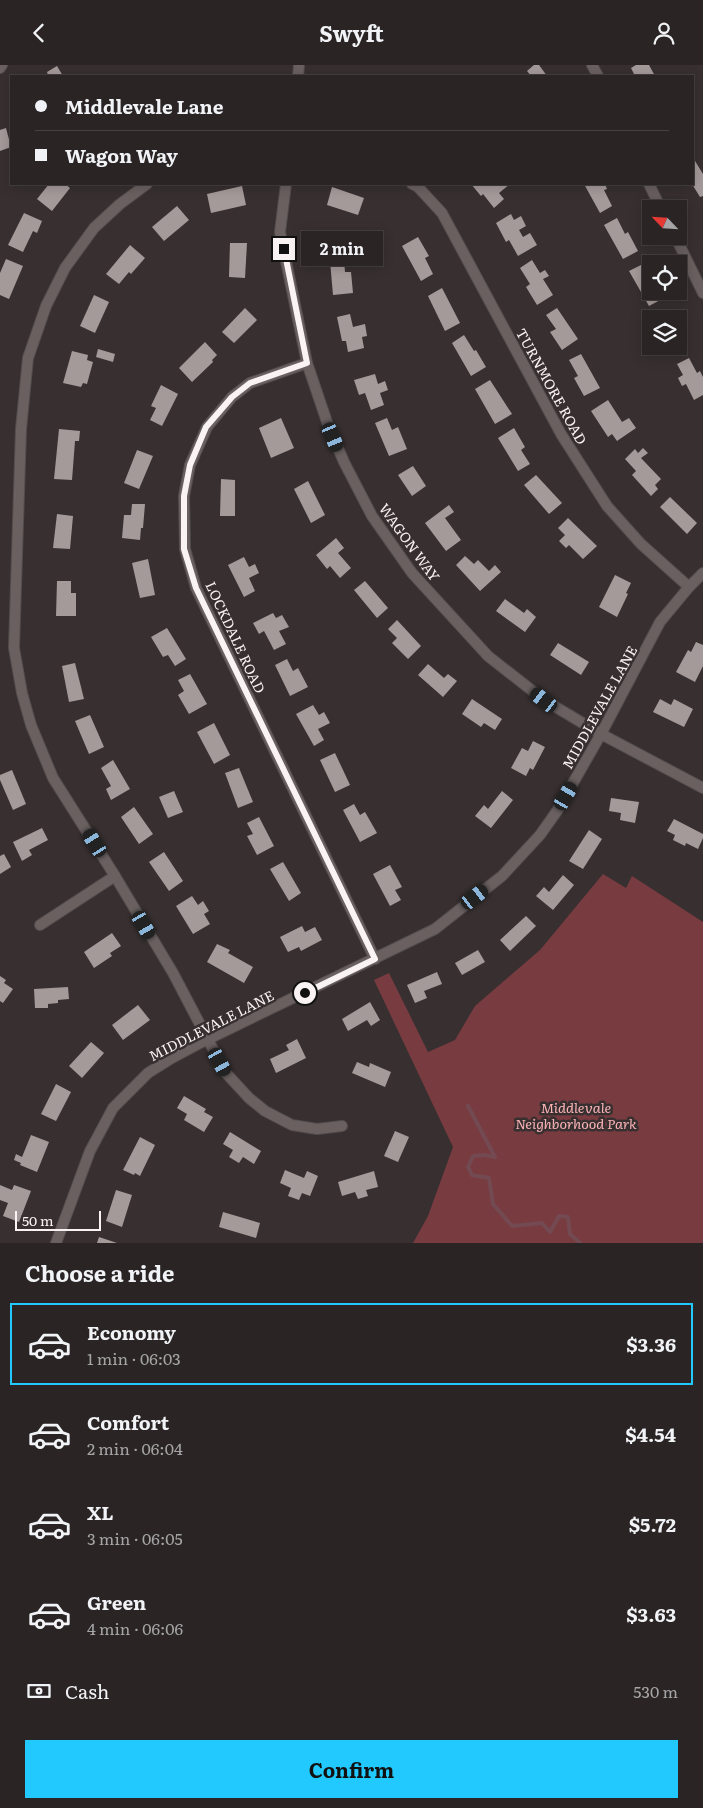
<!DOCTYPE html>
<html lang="en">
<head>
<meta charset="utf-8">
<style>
	:root { --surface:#2a2424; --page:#363031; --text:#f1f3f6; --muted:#a5a4a6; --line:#464141; --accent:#22c9fe }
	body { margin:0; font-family:Literata,serif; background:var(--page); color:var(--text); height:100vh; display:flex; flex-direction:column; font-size:19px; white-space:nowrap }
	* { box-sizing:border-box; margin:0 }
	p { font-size:16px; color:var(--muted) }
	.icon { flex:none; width:28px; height:28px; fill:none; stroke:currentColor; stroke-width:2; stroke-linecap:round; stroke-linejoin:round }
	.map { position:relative; height:1178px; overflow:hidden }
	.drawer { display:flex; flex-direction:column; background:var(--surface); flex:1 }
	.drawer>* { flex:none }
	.hud { position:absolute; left:10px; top:10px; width:684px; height:110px; border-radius:0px; box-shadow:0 2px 12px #0003,0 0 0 1px var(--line); display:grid; align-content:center; height:110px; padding:0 25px; background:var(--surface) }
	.needle { width:32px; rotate:295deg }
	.fabs { position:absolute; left:642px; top:135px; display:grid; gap:10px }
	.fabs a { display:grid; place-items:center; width:45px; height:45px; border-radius:0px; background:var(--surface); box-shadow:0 2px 12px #0003,0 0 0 1px var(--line); font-size:25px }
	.scale { position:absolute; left:15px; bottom:12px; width:86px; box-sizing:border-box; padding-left:5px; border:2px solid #f9f3f3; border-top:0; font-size:14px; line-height:18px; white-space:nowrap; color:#f9f3f3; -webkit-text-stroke:4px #383030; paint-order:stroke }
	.end { position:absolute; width:22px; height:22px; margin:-11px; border:6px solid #f9f3f3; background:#111; box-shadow:0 0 0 2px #111 }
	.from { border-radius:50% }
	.bubble { position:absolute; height:35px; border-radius:0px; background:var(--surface); box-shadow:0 2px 12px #0003,0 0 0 1px var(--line); font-size:16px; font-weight:700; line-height:35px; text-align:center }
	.car { position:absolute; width:15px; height:30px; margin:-15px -8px; border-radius:6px; box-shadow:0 0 4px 1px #0007; background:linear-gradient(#222 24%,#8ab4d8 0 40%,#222 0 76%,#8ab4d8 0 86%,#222 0) }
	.hud b { display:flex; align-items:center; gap:18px; height:48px; font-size:19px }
	.hud b+b { border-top:1px solid var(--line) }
	.hud i { width:12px; height:12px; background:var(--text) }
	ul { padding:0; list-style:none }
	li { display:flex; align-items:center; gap:15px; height:82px; margin:0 10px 8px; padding:0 15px; border:2px solid transparent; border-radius:0px }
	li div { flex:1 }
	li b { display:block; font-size:19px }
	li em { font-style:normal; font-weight:700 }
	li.on { border-color:var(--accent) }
	li>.icon { width:45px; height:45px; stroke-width:1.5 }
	h2 { padding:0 25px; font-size:22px; line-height:60px }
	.pay { display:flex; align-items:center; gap:12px; height:55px; padding:0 25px; font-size:19px }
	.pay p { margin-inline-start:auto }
	.action { display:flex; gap:10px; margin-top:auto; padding:10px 25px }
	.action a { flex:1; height:58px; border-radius:0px; background:var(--accent); color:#111; font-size:20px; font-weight:700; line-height:58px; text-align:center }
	header { display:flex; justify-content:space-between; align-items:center; height:65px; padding:0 25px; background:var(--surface); font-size:22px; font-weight:700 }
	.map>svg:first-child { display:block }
</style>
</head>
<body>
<header><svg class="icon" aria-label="back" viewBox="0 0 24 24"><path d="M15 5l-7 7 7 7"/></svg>Swyft<svg class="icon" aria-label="person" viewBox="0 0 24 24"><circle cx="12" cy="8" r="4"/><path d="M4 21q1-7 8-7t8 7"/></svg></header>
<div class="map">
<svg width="703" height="1178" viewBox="0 0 703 1178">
	<rect width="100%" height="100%" fill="#383030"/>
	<polygon fill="#773b40" points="603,809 626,823 632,811 703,857 703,1178 413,1178 428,1151 453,1082 374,915 389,908 428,987 455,975 475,941 540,885"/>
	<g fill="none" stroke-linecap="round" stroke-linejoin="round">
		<polyline stroke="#744a52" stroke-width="4" points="468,1041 495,1092 484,1090 473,1091 468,1102 472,1110 489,1113 493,1139 512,1161 542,1158 550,1167 559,1151 568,1152 570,1169 580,1178"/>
	</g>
	<g fill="#a59a9a">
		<polygon points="534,0 539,0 547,11 531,11 527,6"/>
		<polygon points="636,0 649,0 655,11 635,11 631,3"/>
		<polygon points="57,1 63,11 46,11 48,10 47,7"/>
		<polygon points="6,63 11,82 0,86 0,65"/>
		<polygon points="692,91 703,109 703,131 700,132 692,119"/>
		<polygon points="49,119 65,119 70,123 52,146 37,134"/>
		<polygon points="471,119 510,119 499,128 504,134 494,143 483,129 481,131"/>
		<polygon points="584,119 605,119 607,124 604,125 612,141 600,148"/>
		<polygon points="242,121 246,140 211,148 207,129"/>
		<polygon points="332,122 364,133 358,150 327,140"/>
		<polygon points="177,141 189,155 164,176 152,162"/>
		<polygon points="24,148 42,156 37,168 33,166 23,187 8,180"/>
		<polygon points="511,149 514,155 521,151 526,161 519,165 523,172 530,168 537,180 518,191 509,175 506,177 496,158"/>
		<polygon points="617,153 625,169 628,167 638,186 623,194 604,160"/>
		<polygon points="418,172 429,191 425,193 433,209 421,216 402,181"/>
		<polygon points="230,178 247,178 245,213 229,212"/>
		<polygon points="130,180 145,193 131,209 129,207 119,219 106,209"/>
		<polygon points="6,194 23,201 9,234 0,230 0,208"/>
		<polygon points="344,195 345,207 351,207 353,228 333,230 330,196"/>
		<polygon points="532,195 540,208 545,205 549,211 543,214 553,230 537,240 526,222 530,219 520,203"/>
		<polygon points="643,199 651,214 651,226 661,226 664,233 649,241 629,206"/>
		<polygon points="442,223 460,258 445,266 428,231"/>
		<polygon points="94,230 109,237 95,268 80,261"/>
		<polygon points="245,243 257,255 234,278 222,267"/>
		<polygon points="557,243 578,274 562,285 550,267 556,264 546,250"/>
		<polygon points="665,247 668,254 651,254"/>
		<polygon points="350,249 353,262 365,259 367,271 362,272 364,283 348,287 346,276 342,276 337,252"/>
		<polygon points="679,267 686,280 670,288 666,281 679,281"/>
		<polygon points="464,270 474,286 476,285 486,302 471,311 452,278"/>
		<polygon points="205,277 217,290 212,295 213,297 192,317 179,303"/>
		<polygon points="98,284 115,289 113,297 96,292"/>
		<polygon points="72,286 88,290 87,295 93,297 87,319 83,318 81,322 63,318"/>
		<polygon points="581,289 600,323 584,331 574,313 578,311 569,295"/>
		<polygon points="689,293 697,308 700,306 703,312 703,330 694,335 686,319 682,321 678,313 683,310 677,299"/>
		<polygon points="375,309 378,319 385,316 388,325 380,328 384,340 371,345 365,328 359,330 354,315"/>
		<polygon points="490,315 512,349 495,359 475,324"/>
		<polygon points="161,320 178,329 162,361 150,355 156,343 151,341"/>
		<polygon points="608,335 622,357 629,353 636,363 617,376 612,369 608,372 591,346"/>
		<polygon points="281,353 294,383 271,393 259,363"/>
		<polygon points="387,353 392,365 398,362 407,384 389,391 375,358"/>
		<polygon points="514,363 525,382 521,385 530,399 518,406 498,373"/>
		<polygon points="59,364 80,366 79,376 75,376 72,415 54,414"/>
		<polygon points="643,383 648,388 641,393 661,414 655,420 658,424 651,431 632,410 636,406 625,394 635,384 638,388"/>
		<polygon points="137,385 153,391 139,424 124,418"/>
		<polygon points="413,401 426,421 412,431 398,410"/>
		<polygon points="536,410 562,438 549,449 524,420"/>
		<polygon points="221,414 235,415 235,451 220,451"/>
		<polygon points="308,416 325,450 311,458 294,424"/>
		<polygon points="670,432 697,458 687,469 660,442"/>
		<polygon points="132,439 145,439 143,463 141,463 140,475 122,473 124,450 131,450"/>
		<polygon points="449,440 454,447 445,453 461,475 446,486 425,458"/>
		<polygon points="57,449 73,451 70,484 53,483"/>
		<polygon points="568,453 597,481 583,494 569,480 566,483 559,476 565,470 558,463"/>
		<polygon points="336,473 344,483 338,488 351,503 340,513 330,501 327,504 316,490"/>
		<polygon points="465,491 474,499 478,495 489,506 495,500 501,507 480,526 456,500"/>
		<polygon points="244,492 249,502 255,499 259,508 249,513 255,526 244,532 228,500"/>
		<polygon points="148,494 155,530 140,533 132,498"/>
		<polygon points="615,510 631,518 626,528 628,529 617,552 599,542"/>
		<polygon points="57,516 71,516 71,528 76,528 76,551 56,551"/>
		<polygon points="365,516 388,543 377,553 354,525"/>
		<polygon points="505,534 524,548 527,544 536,552 525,567 496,546"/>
		<polygon points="273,548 276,553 282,550 289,562 279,566 286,579 274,585 264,566 259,569 253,558"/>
		<polygon points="397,555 421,581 408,594 392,578 397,573 388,564"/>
		<polygon points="167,563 186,594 175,601 168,590 163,592 151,572"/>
		<polygon points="696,577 703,580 703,601 695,617 676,607 688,585 691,587"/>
		<polygon points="558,578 589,597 581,610 550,590"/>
		<polygon points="287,594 293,606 298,603 308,622 290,631 275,600"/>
		<polygon points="75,598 84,634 69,637 62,601"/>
		<polygon points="428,599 444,613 448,609 457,616 443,632 418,610"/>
		<polygon points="190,609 207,639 189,649 178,630 184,626 178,615"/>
		<polygon points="472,634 502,654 495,665 484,658 481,662 462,649"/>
		<polygon points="660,634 671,640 674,634 693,644 684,662 653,647"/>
		<polygon points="313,640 319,650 324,647 330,658 318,664 324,675 314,681 296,649"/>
		<polygon points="90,650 104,682 89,689 75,656"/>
		<polygon points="214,658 230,690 214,699 197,667"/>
		<polygon points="533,676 545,682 533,705 530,703 526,711 511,703 522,683 528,686"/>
		<polygon points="335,688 350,720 335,727 320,695"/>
		<polygon points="113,695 130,724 111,735 106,724 111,721 101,703"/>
		<polygon points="239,703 253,737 238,743 225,708"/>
		<polygon points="12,705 26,739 13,745 0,715 0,710"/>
		<polygon points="174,726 183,747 168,753 159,732"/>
		<polygon points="502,726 513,735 491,763 475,751 484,740 488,744"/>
		<polygon points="611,733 639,737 635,758 620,755 621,748 609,746"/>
		<polygon points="354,739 360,750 365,747 377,768 360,777 343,745"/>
		<polygon points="134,742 153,769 139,779 121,752"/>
		<polygon points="259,752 274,781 257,790 247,771 253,769 247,758"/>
		<polygon points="674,754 703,769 703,773 698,784 686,778 685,781 673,775 675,770 667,766"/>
		<polygon points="42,763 48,775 29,785 32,790 22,796 13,777"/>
		<polygon points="589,765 602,774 583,804 569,796"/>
		<polygon points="164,787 183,816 169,826 149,797"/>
		<polygon points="4,789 11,802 0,809 0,791"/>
		<polygon points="283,797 301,828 289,836 270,804"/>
		<polygon points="390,800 402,822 395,825 401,835 390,841 373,809"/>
		<polygon points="563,810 574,820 553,845 536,831 544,822 549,827"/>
		<polygon points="192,831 198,840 203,836 209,846 204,849 210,859 193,869 176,841"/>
		<polygon points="526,851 536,861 510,886 500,875"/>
		<polygon points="302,861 305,867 315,862 322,875 301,886 299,882 288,887 280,872"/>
		<polygon points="112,868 121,881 110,888 112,891 94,903 84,887"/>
		<polygon points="217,879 230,885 228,888 253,902 244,918 207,897"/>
		<polygon points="478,885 485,897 462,910 455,898"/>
		<polygon points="437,907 442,919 424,926 427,933 415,938 407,920"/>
		<polygon points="0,911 6,915 4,918 13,924 3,938 0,936"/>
		<polygon points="68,922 69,934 58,935 58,938 48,939 48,943 35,943 34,924"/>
		<polygon points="370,937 380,955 371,961 367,955 348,966 342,954"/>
		<polygon points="138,940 150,955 123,975 112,960"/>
		<polygon points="297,974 306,993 276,1008 270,994 289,985 286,980"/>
		<polygon points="91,977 104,988 82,1013 69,1001"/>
		<polygon points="357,997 369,1002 370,998 391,1007 385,1022 352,1008"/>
		<polygon points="56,1019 71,1027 56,1056 41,1049"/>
		<polygon points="184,1031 206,1044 204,1047 213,1052 204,1067 184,1055 187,1049 177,1043"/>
		<polygon points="395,1066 409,1072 398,1097 384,1091"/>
		<polygon points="230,1067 261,1086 254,1099 243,1092 239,1098 229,1092 233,1085 223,1079"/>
		<polygon points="31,1070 49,1077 37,1107 20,1100 21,1098 14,1095 16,1089 22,1092"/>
		<polygon points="140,1072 155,1080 140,1111 135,1108 134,1110 123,1105"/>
		<polygon points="285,1105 304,1113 307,1106 318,1111 310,1131 302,1128 299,1135 288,1131 291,1123 280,1118"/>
		<polygon points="374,1106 378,1122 366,1125 368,1131 358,1134 355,1127 342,1131 338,1117"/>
		<polygon points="0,1120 12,1125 14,1120 31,1126 19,1157 3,1151 8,1138 0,1135"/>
		<polygon points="116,1125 132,1130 122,1162 106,1156"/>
		<polygon points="223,1147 260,1158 256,1173 219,1162"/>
		<polygon points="99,1172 117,1178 97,1178"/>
	</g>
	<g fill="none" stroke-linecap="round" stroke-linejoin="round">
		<g stroke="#544d4d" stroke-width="12">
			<g id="minor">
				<polyline points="592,0 598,11"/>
				<polyline points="0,3 2,0"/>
				<polyline points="298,11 299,0"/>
				<polyline points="147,119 120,139 94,163 65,203 46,241 28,293 21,364 14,583 22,628 31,660 53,713 115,811 173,908 225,1007 249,1033 265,1046 292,1060 317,1064 342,1061"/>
				<polyline points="286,119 280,167 307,298 328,360 344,397 372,451 412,508 488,591 544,635 601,669 703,723"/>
				<polyline points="412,119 418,122 442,148 561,369 607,441 641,479 689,522"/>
				<polyline points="649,119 661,144"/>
				<polyline points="675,171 703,228"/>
				<polyline points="307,298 250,318 232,332 207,362 190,400 184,431 185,484 196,523 375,894"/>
				<polyline points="40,860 115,811"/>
				<polyline points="56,1178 90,1086 113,1043 148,1008 172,993 200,978 435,864 502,811 540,770 557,746 601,669 660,557 689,522 703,508"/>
			</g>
		</g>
		<use href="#minor" stroke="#6a6060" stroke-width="10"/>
	</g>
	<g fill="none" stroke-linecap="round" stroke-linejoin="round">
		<polyline stroke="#f9f3f3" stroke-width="6" points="284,184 307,298 250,318 232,332 206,362 190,400 184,431 184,484 196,523 375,894 305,928"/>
	</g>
	<g text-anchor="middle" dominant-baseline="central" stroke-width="5" stroke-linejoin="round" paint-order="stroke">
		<g font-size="14" fill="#f9f3f3" stroke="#383030">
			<text transform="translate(552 321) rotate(61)">TURNMORE ROAD</text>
			<text transform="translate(410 477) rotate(54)">WAGON WAY</text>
			<text transform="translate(236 572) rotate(65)">LOCKDALE ROAD</text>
			<text transform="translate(599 642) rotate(-61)">MIDDLEVALE LANE</text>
			<text transform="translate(211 960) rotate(-27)">MIDDLEVALE LANE</text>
		</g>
		<g font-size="14" font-style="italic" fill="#fbb3b6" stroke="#383030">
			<text x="576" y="1042">Middlevale<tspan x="576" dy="16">Neighborhood Park</tspan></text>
		</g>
	</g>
</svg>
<div class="fabs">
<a><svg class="needle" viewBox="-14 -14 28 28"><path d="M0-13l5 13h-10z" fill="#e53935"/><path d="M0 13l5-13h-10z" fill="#a5a4a6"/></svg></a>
<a><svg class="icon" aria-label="locate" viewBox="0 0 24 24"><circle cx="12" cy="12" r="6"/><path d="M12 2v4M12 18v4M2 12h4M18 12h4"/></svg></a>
<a><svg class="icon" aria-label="layers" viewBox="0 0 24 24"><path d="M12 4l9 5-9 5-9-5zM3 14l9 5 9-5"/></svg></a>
</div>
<div class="scale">50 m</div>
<i class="end from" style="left:305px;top:928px"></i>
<i class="end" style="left:284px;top:184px"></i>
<div class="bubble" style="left:301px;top:166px;width:82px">2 min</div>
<i class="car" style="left:333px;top:372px;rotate:157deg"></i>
<i class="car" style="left:544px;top:635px;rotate:308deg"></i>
<i class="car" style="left:566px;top:731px;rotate:30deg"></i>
<i class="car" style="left:95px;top:778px;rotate:328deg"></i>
<i class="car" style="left:475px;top:832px;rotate:52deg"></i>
<i class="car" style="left:144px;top:860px;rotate:150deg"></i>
<i class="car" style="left:220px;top:997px;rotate:151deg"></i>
<div class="hud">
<b><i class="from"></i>Middlevale Lane</b>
<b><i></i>Wagon Way</b>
</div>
</div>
<section class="drawer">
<h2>Choose a ride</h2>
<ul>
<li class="on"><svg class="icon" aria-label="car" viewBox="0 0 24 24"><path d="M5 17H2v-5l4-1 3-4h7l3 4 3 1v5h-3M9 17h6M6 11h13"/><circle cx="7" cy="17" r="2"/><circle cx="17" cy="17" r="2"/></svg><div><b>Economy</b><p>1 min · 06:03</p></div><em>$3.36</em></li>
<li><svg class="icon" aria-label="car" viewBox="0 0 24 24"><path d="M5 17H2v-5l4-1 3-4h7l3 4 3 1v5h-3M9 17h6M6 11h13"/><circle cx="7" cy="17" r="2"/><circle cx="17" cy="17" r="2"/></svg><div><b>Comfort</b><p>2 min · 06:04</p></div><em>$4.54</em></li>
<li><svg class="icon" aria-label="car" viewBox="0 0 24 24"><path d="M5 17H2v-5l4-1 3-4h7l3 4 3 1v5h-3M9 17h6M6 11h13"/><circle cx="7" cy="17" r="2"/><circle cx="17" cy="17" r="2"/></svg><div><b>XL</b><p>3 min · 06:05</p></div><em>$5.72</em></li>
<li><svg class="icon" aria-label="car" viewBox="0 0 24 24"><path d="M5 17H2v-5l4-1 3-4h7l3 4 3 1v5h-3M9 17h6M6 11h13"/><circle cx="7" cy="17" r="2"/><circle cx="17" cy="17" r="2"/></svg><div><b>Green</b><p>4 min · 06:06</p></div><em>$3.63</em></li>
</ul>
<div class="pay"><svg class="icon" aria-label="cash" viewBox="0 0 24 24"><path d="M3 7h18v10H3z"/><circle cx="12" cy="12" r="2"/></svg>Cash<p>530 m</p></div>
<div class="action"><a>Confirm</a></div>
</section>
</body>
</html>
